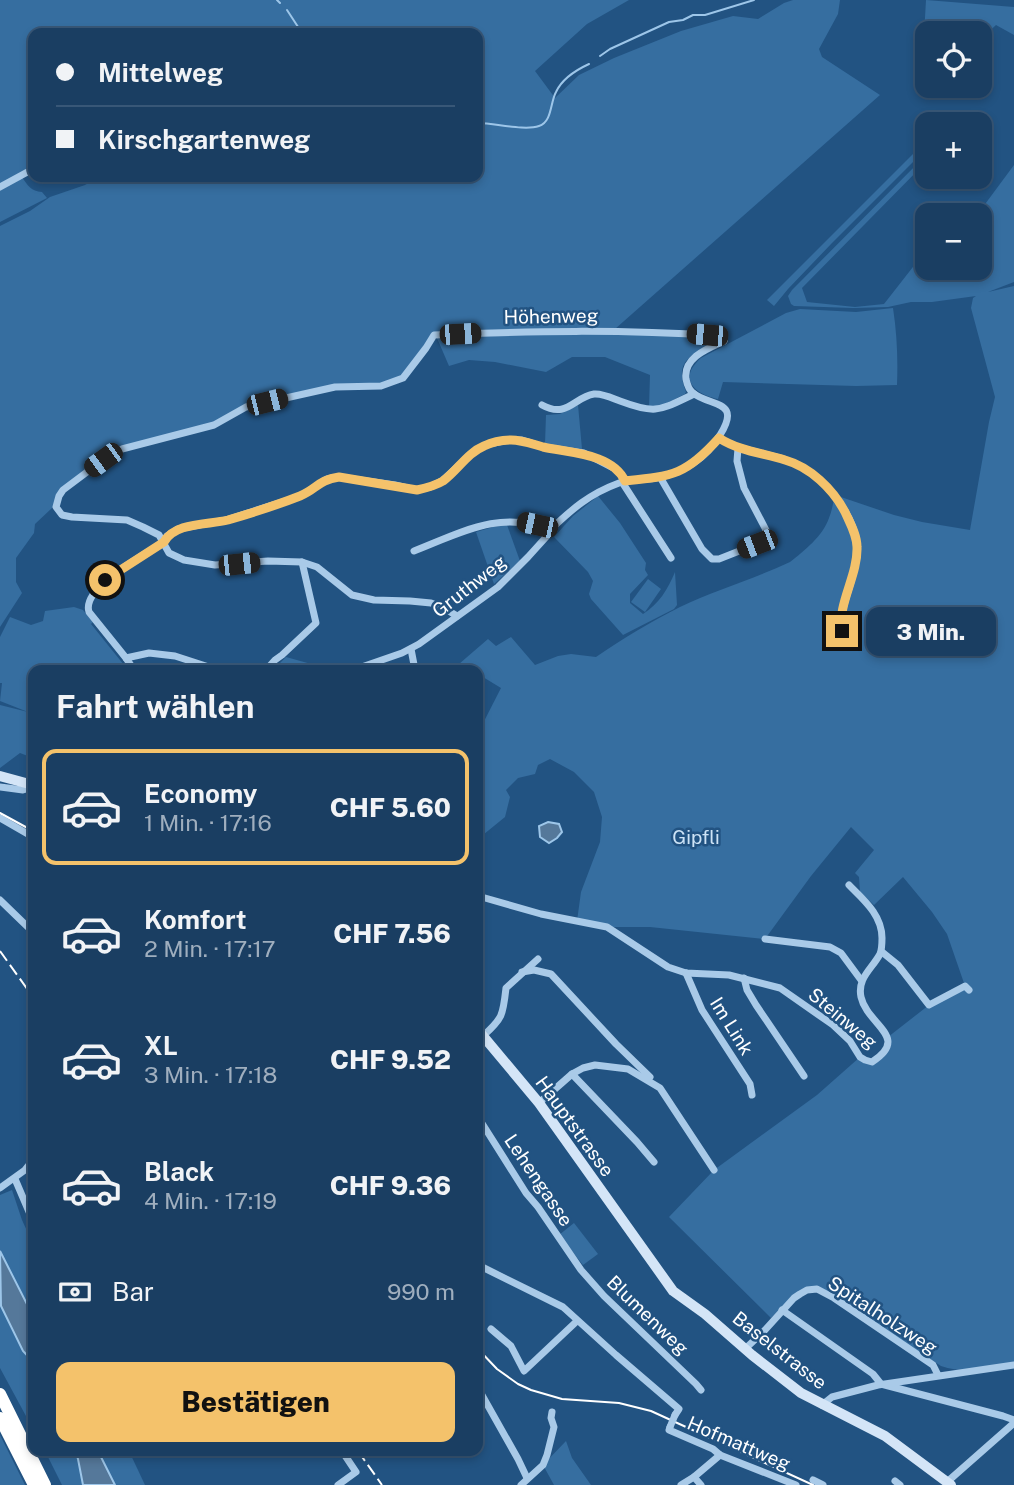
<!DOCTYPE html>
<html lang="de">
<head>
<meta charset="utf-8">
<style>
	:root { --surface:#1a3e62; --page:#27496b; --text:#f1f3f6; --muted:#9faebe; --line:#385777; --accent:#f4c26b }
	body { margin:0; font-family:"Public Sans",sans-serif; background:var(--page); color:var(--text); height:100vh; display:flex; flex-direction:column; font-size:26px; white-space:nowrap }
	* { box-sizing:border-box; margin:0 }
	p { font-size:23px; color:var(--muted) }
	.icon { flex:none; width:38px; height:38px; fill:none; stroke:currentColor; stroke-width:2; stroke-linecap:round; stroke-linejoin:round }
	.map { position:relative; flex:1; overflow:hidden }
	.side { position:absolute; left:28px; top:665px; width:455px; height:791px; display:flex; flex-direction:column; background:var(--surface); border-radius:14px; box-shadow:0 4px 10px #0003,0 0 0 2px var(--line) }
	.side>* { flex:none }
	.top-card { position:absolute; left:28px; top:28px; width:455px; height:154px; border-radius:14px; box-shadow:0 4px 10px #0003,0 0 0 2px var(--line); display:grid; align-content:center; height:154px; padding:0 28px; background:var(--surface) }
	.tools { position:absolute; left:915px; top:21px; display:grid; gap:14px }
	.tools a { display:grid; place-items:center; width:77px; height:77px; border-radius:14px; background:var(--surface); box-shadow:0 4px 10px #0003,0 0 0 2px var(--line); font-size:35px }
	.end { position:absolute; width:32px; height:32px; margin:-16px; border:9px solid #f4c26b; background:#111; box-shadow:0 0 0 4px #111 }
	.from { border-radius:50% }
	.bubble { position:absolute; height:49px; border-radius:14px; background:var(--surface); box-shadow:0 4px 10px #0003,0 0 0 2px var(--line); font-size:23px; font-weight:800; line-height:49px; text-align:center }
	.car { position:absolute; width:21px; height:42px; margin:-21px -10px; border-radius:9px; box-shadow:0 0 5px 2px #0007; background:linear-gradient(#222 24%,#8ab4d8 0 40%,#222 0 76%,#8ab4d8 0 86%,#222 0) }
	.top-card b { display:flex; align-items:center; gap:24px; height:66px; font-size:26px }
	.top-card b+b { border-top:2px solid var(--line) }
	.top-card i { width:18px; height:18px; background:var(--text) }
	ul { padding:0; list-style:none }
	li { display:flex; align-items:center; gap:21px; height:116px; margin:0 14px 10px; padding:0 14px; border:4px solid transparent; border-radius:14px }
	li div { flex:1 }
	li b { display:block; font-size:26px }
	li em { font-style:normal; font-weight:800 }
	li.on { border-color:var(--accent) }
	li>.icon { width:63px; height:63px; stroke-width:1.5 }
	h2 { padding:0 28px; font-size:32px; line-height:84px }
	.pay { display:flex; align-items:center; gap:18px; height:77px; padding:0 28px; font-size:26px }
	.pay p { margin-inline-start:auto }
	.action { display:flex; gap:14px; margin-top:auto; padding:14px 28px }
	.action a { flex:1; height:80px; border-radius:14px; background:var(--accent); color:#111; font-size:28px; font-weight:800; line-height:80px; text-align:center }
	.map>svg:first-child { display:block }
</style>
</head>
<body>
<div class="map">
<svg width="1014" height="1485" viewBox="0 0 1014 1485">
	<rect width="100%" height="100%" fill="#225382"/>
	<g fill="#366ea0">
		<polygon points="0,0 629,0 587,24 535,71 555,98 579,75 614,58 681,31 733,16 758,19 784,3 793,0 840,0 838,14 819,49 822,57 880,95 615,329 436,333 403,378 390,384 335,387 246,407 214,425 122,449 63,490 56,507 52,508 35,524 34,533 16,558 16,582 22,593 0,627 0,226 30,211 50,197 85,185 99,177 478,177 478,33 33,33 33,167 0,184"/>
		<polygon points="926,0 1014,7 1014,35 996,25 980,40 980,33 928,33 927,72 922,70"/>
		<polygon points="926,141 927,148 832,243 788,289 774,306 767,300"/>
		<path d="M927,154V161L802,288L807,302L855,307L884,304L927,249L928,268H980V215H977L1014,165V282L988,292L1014,286V1365C990,1369 963,1374 941,1366L822,1289L793,1296L771,1318L669,1217L714,1170L817,1095L860,1057L865,1060L883,1055L888,1037L929,1005L965,986L947,934L932,912L903,877L874,905L860,892L859,877L855,873L874,850L851,827L811,876L765,939L650,927H607L577,921L581,892L600,842L602,817L594,792L574,772L550,759L538,765L535,774L518,778L506,790L510,797L505,817L478,839V733L501,688L478,674V670H470L459,664L488,639L496,646L511,637L535,665L558,656L571,654L596,657C624,638 650,622 680,607C716,590 754,579 790,562C804,551 823,536 829,518C832,511 833,503 835,495L894,515L922,522L970,530L989,422L995,397L971,308L973,298L976,296L932,302H911L888,307L853,308L794,306L791,304L788,296L792,290Z"/>
		<path d="M22,177C28,186 31,191 42,192L47,198L0,222V190Z"/>
		<path d="M893,308C897,334 898,359 897,385L856,386L723,382L718,399C695,394 677,379 701,358L786,313L800,309L856,312Z"/>
		<path d="M605,332L708,337L711,340V343C690,357 674,361 686,392L685,394L661,406L649,408L650,375L605,357H572L546,372L495,362L469,360L449,366L437,338Z"/>
		<polygon points="578,405 582,449 545,444 546,415 560,414"/>
		<path d="M598,496L620,523L646,563L645,570L648,575L630,594V603L643,614C659,604 668,589 675,572L677,605L674,609L623,635L591,599L589,594L593,581L588,572L554,537L573,516Z"/>
		<polygon points="507,525 520,561 494,584 476,532 493,527"/>
		<polygon points="648,579 661,589 645,612 631,602"/>
		<polygon points="74,607 83,610 93,622 91,624 128,670 33,670 33,758 20,753 0,768 0,705 28,712 0,701 2,683 0,683 0,637 10,617 31,625 43,621 45,611"/>
		<polygon points="286,657 322,667 323,670 273,670"/>
		<polygon points="12,1190 22,1220 33,1244 33,1316 0,1251 0,1195"/>
		<polygon points="574,1223 598,1254 583,1265 559,1235"/>
		<path d="M0,1286C2,1294 0,1301 3,1308C9,1327 20,1347 33,1362V1429L0,1368Z"/>
		<polygon points="0,1435 25,1485 0,1485"/>
		<polygon points="566,1441 572,1458 591,1485 554,1485 543,1465"/>
		<polygon points="45,1451 75,1451 78,1459 83,1485 62,1485"/>
		<polygon points="98,1451 129,1451 145,1485 115,1485"/>
	</g>
	<g fill="#55789a" stroke="#9dc6e9" stroke-width="2">
		<polygon points="548,822 559,824 562,832 557,838 549,843 540,837 539,826"/>
		<polygon points="0,1251 33,1316 33,1362 23,1351 1,1306"/>
		<polygon points="75,1451 98,1451 115,1485 83,1485 78,1459"/>
	</g>
	<g fill="none" stroke-linecap="round" stroke-linejoin="round">
		<g stroke="#9dc6e9" stroke-width="2">
			<polyline points="277,0 280,3"/>
			<polyline points="287,10 302,33"/>
			<polyline points="600,56 610,49 669,22 683,20 693,15 705,15 754,0"/>
			<path d="M478,123C495,123 524,131 539,126C552,122 550,103 556,92C562,79 576,70 589,64"/>
		</g>
		<g stroke="#a9cae8" stroke-width="7">
			<polyline points="0,187 33,169"/>
			<path d="M542,405C567,419 574,397 594,394C602,393 612,398 620,401C657,415 660,410 694,394"/>
			<path d="M719,438C739,451 763,452 786,460C818,470 852,509 857,543C859,552 856,561 854,570C850,593 835,615 845,638"/>
			<polyline points="660,477 702,549 712,559 719,559 757,544 764,538 766,530 744,488 737,461 738,448"/>
			<polyline points="622,482 671,558"/>
			<path d="M414,551C458,534 503,508 549,531"/>
			<path d="M457,616L444,608L431,603L410,601L374,600L352,595L317,567L302,562L268,561L215,565L184,560L169,553L159,535L143,527L127,520L72,517L62,515L56,507L59,496L63,490L103,460L122,449L214,425L246,407L335,387L381,386L403,378L426,348L434,335C529,331 623,329 717,336L724,341"/>
			<polyline points="411,649 415,670"/>
			<polyline points="126,658 149,653 175,656 218,670"/>
			<path d="M134,670L126,658L89,612C81,587 146,554 164,542L167,536L178,529L226,520L301,496L327,479L339,477L395,485L416,490L430,487L442,481L473,452L485,445L508,440H522L544,447L584,453L617,470L625,481"/>
			<polyline points="266,670 275,660 282,655 316,623 302,562"/>
			<path d="M353,670L402,653L419,644L498,587L528,557L547,536L549,531C572,509 589,494 619,483C630,479 644,480 656,478C682,474 707,458 720,435C742,400 711,407 693,393C689,390 687,384 686,379C683,357 709,348 724,341"/>
			<polyline points="0,787 23,790 33,787"/>
			<polyline points="0,818 33,837"/>
			<polyline points="478,879 479,883 478,892"/>
			<path d="M478,896L541,914L607,927L668,967L686,973L729,975L780,988L833,1025L850,1041L860,1057L865,1060L872,1062C911,1037 867,1025 861,997C857,978 872,969 880,954C882,949 882,943 882,938C882,915 864,900 849,885"/>
			<polyline points="0,900 33,932"/>
			<polyline points="765,939 830,947 841,953 861,980"/>
			<polyline points="33,943 31,948 33,956"/>
			<polyline points="882,952 898,965 929,1005 965,986 969,990"/>
			<polyline points="522,972 534,970 551,974 616,1044 650,1077"/>
			<polyline points="686,973 702,1010 750,1084 752,1095"/>
			<polyline points="744,978 747,990 756,1005 804,1076"/>
			<path d="M483,1036C503,1018 503,1015 506,988L538,959"/>
			<polyline points="572,1074 637,1142 654,1162"/>
			<polyline points="539,1103 572,1074 583,1068 595,1065 628,1069 660,1088 714,1170"/>
			<polyline points="478,1117 526,1193 538,1207 581,1270 604,1296 696,1384 701,1390"/>
			<polyline points="15,1179 33,1221"/>
			<polyline points="0,1188 25,1170 33,1160"/>
			<polyline points="480,1266 563,1307 616,1355 679,1409 675,1415"/>
			<polyline points="782,1310 873,1374 881,1384 1003,1416 1014,1420"/>
			<polyline points="491,1329 511,1346 524,1371 577,1321"/>
			<polyline points="745,1349 765,1330 794,1298 800,1294 807,1290 817,1289 834,1298 933,1365 938,1375"/>
			<polyline points="478,1388 518,1459 527,1478"/>
			<polyline points="822,1405 832,1397 878,1385 1014,1365"/>
			<polyline points="670,1427 669,1430 713,1449 720,1455 796,1485"/>
			<polyline points="694,1477 701,1485"/>
			<polyline points="813,1480 823,1485"/>
			<polyline points="895,1481 900,1485"/>
			<polyline points="947,1482 1014,1423"/>
			<polyline points="338,1485 356,1472 342,1451"/>
			<polyline points="521,1485 543,1465 547,1455 554,1427 551,1418 552,1412"/>
			<polyline points="681,1485 694,1477 720,1455"/>
		</g>
		<g stroke="#d4e5f7" stroke-width="10">
			<polyline points="0,776 33,785"/>
			<polyline points="478,1030 539,1103 673,1291 705,1314 752,1355 801,1393 885,1436 951,1485"/>
		</g>
		<g stroke="#fff" stroke-width="12">
			<polyline points="0,1394 45,1485"/>
			<polyline points="0,1418 34,1485"/>
		</g>
		<g stroke="#fff" stroke-width="2">
			<polyline points="0,813 33,831"/>
			<polyline points="478,1349 497,1369 518,1384 531,1390 562,1399 619,1403 651,1411 813,1485"/>
		</g>
		<g stroke="#fff" stroke-width="2" stroke-dasharray="12 5" stroke-linecap="butt">
			<polyline points="0,951 33,997"/>
			<polyline points="242,1451 243,1454"/>
			<polyline points="358,1451 382,1485"/>
		</g>
		<polyline stroke="#a9cae8" stroke-width="7" points="670,1427 675,1415"/>
	</g>
	<g fill="none" stroke-linecap="round" stroke-linejoin="round">
		<path stroke="#f4c26b" stroke-width="9" d="M105,580L164,542C175,522 208,525 228,520C252,513 277,505 300,496C317,489 318,480 339,477L417,490C426,488 435,486 443,481C458,470 467,453 484,446C492,442 503,440 511,440C522,440 532,444 543,447C569,453 612,453 625,481C673,476 686,475 719,438C739,451 763,453 785,460C810,467 833,489 845,512C850,523 857,535 857,547C858,576 837,604 842,631"/>
	</g>
	<g text-anchor="middle" dominant-baseline="central" stroke-width="5" stroke-linejoin="round" paint-order="stroke">
		<g font-size="19" fill="#fff" stroke="#225382">
			<text transform="translate(551 316) rotate(-1)">Höhenweg</text>
			<text transform="translate(469 586) rotate(-38)">Gruthweg</text>
			<text transform="translate(843 1018) rotate(40)">Steinweg</text>
			<text transform="translate(732 1026) rotate(58)">Im Link</text>
			<text transform="translate(575 1126) rotate(54)">Hauptstrasse</text>
			<text transform="translate(539 1180) rotate(56)">Lehengasse</text>
			<text transform="translate(648 1315) rotate(44)">Blumenweg</text>
			<text transform="translate(883 1315) rotate(33)">Spitalholzweg</text>
			<text transform="translate(780 1350) rotate(38)">Baselstrasse</text>
			<text transform="translate(739 1443) rotate(23)">Hofmattweg</text>
		</g>
		<g font-size="19" fill="#cde3f6" stroke="#225382">
			<text x="696" y="837">Gipfli</text>
		</g>
	</g>
</svg>
<div class="tools">
<a><svg class="icon" aria-label="locate" viewBox="0 0 24 24"><circle cx="12" cy="12" r="6"/><path d="M12 2v4M12 18v4M2 12h4M18 12h4"/></svg></a>
<a>+</a>
<a>−</a>
</div>
<i class="end from" style="left:105px;top:580px"></i>
<i class="end" style="left:842px;top:631px"></i>
<div class="bubble" style="left:866px;top:607px;width:130px">3 Min.</div>
<i class="car" style="left:460px;top:334px;rotate:87deg"></i>
<i class="car" style="left:707px;top:335px;rotate:275deg"></i>
<i class="car" style="left:267px;top:402px;rotate:76deg"></i>
<i class="car" style="left:103px;top:460px;rotate:234deg"></i>
<i class="car" style="left:537px;top:525px;rotate:282deg"></i>
<i class="car" style="left:757px;top:544px;rotate:249deg"></i>
<i class="car" style="left:239px;top:564px;rotate:84deg"></i>
<div class="top-card">
<b><i class="from"></i>Mittelweg</b>
<b><i></i>Kirschgartenweg</b>
</div>
<section class="side">
<h2>Fahrt wählen</h2>
<ul>
<li class="on"><svg class="icon" aria-label="car" viewBox="0 0 24 24"><path d="M5 17H2v-5l4-1 3-4h7l3 4 3 1v5h-3M9 17h6M6 11h13"/><circle cx="7" cy="17" r="2"/><circle cx="17" cy="17" r="2"/></svg><div><b>Economy</b><p>1 Min. · 17:16</p></div><em>CHF 5.60</em></li>
<li><svg class="icon" aria-label="car" viewBox="0 0 24 24"><path d="M5 17H2v-5l4-1 3-4h7l3 4 3 1v5h-3M9 17h6M6 11h13"/><circle cx="7" cy="17" r="2"/><circle cx="17" cy="17" r="2"/></svg><div><b>Komfort</b><p>2 Min. · 17:17</p></div><em>CHF 7.56</em></li>
<li><svg class="icon" aria-label="car" viewBox="0 0 24 24"><path d="M5 17H2v-5l4-1 3-4h7l3 4 3 1v5h-3M9 17h6M6 11h13"/><circle cx="7" cy="17" r="2"/><circle cx="17" cy="17" r="2"/></svg><div><b>XL</b><p>3 Min. · 17:18</p></div><em>CHF 9.52</em></li>
<li><svg class="icon" aria-label="car" viewBox="0 0 24 24"><path d="M5 17H2v-5l4-1 3-4h7l3 4 3 1v5h-3M9 17h6M6 11h13"/><circle cx="7" cy="17" r="2"/><circle cx="17" cy="17" r="2"/></svg><div><b>Black</b><p>4 Min. · 17:19</p></div><em>CHF 9.36</em></li>
</ul>
<div class="pay"><svg class="icon" aria-label="cash" viewBox="0 0 24 24"><path d="M3 7h18v10H3z"/><circle cx="12" cy="12" r="2"/></svg>Bar<p>990 m</p></div>
<div class="action"><a>Bestätigen</a></div>
</section>
</div>
</body>
</html>
